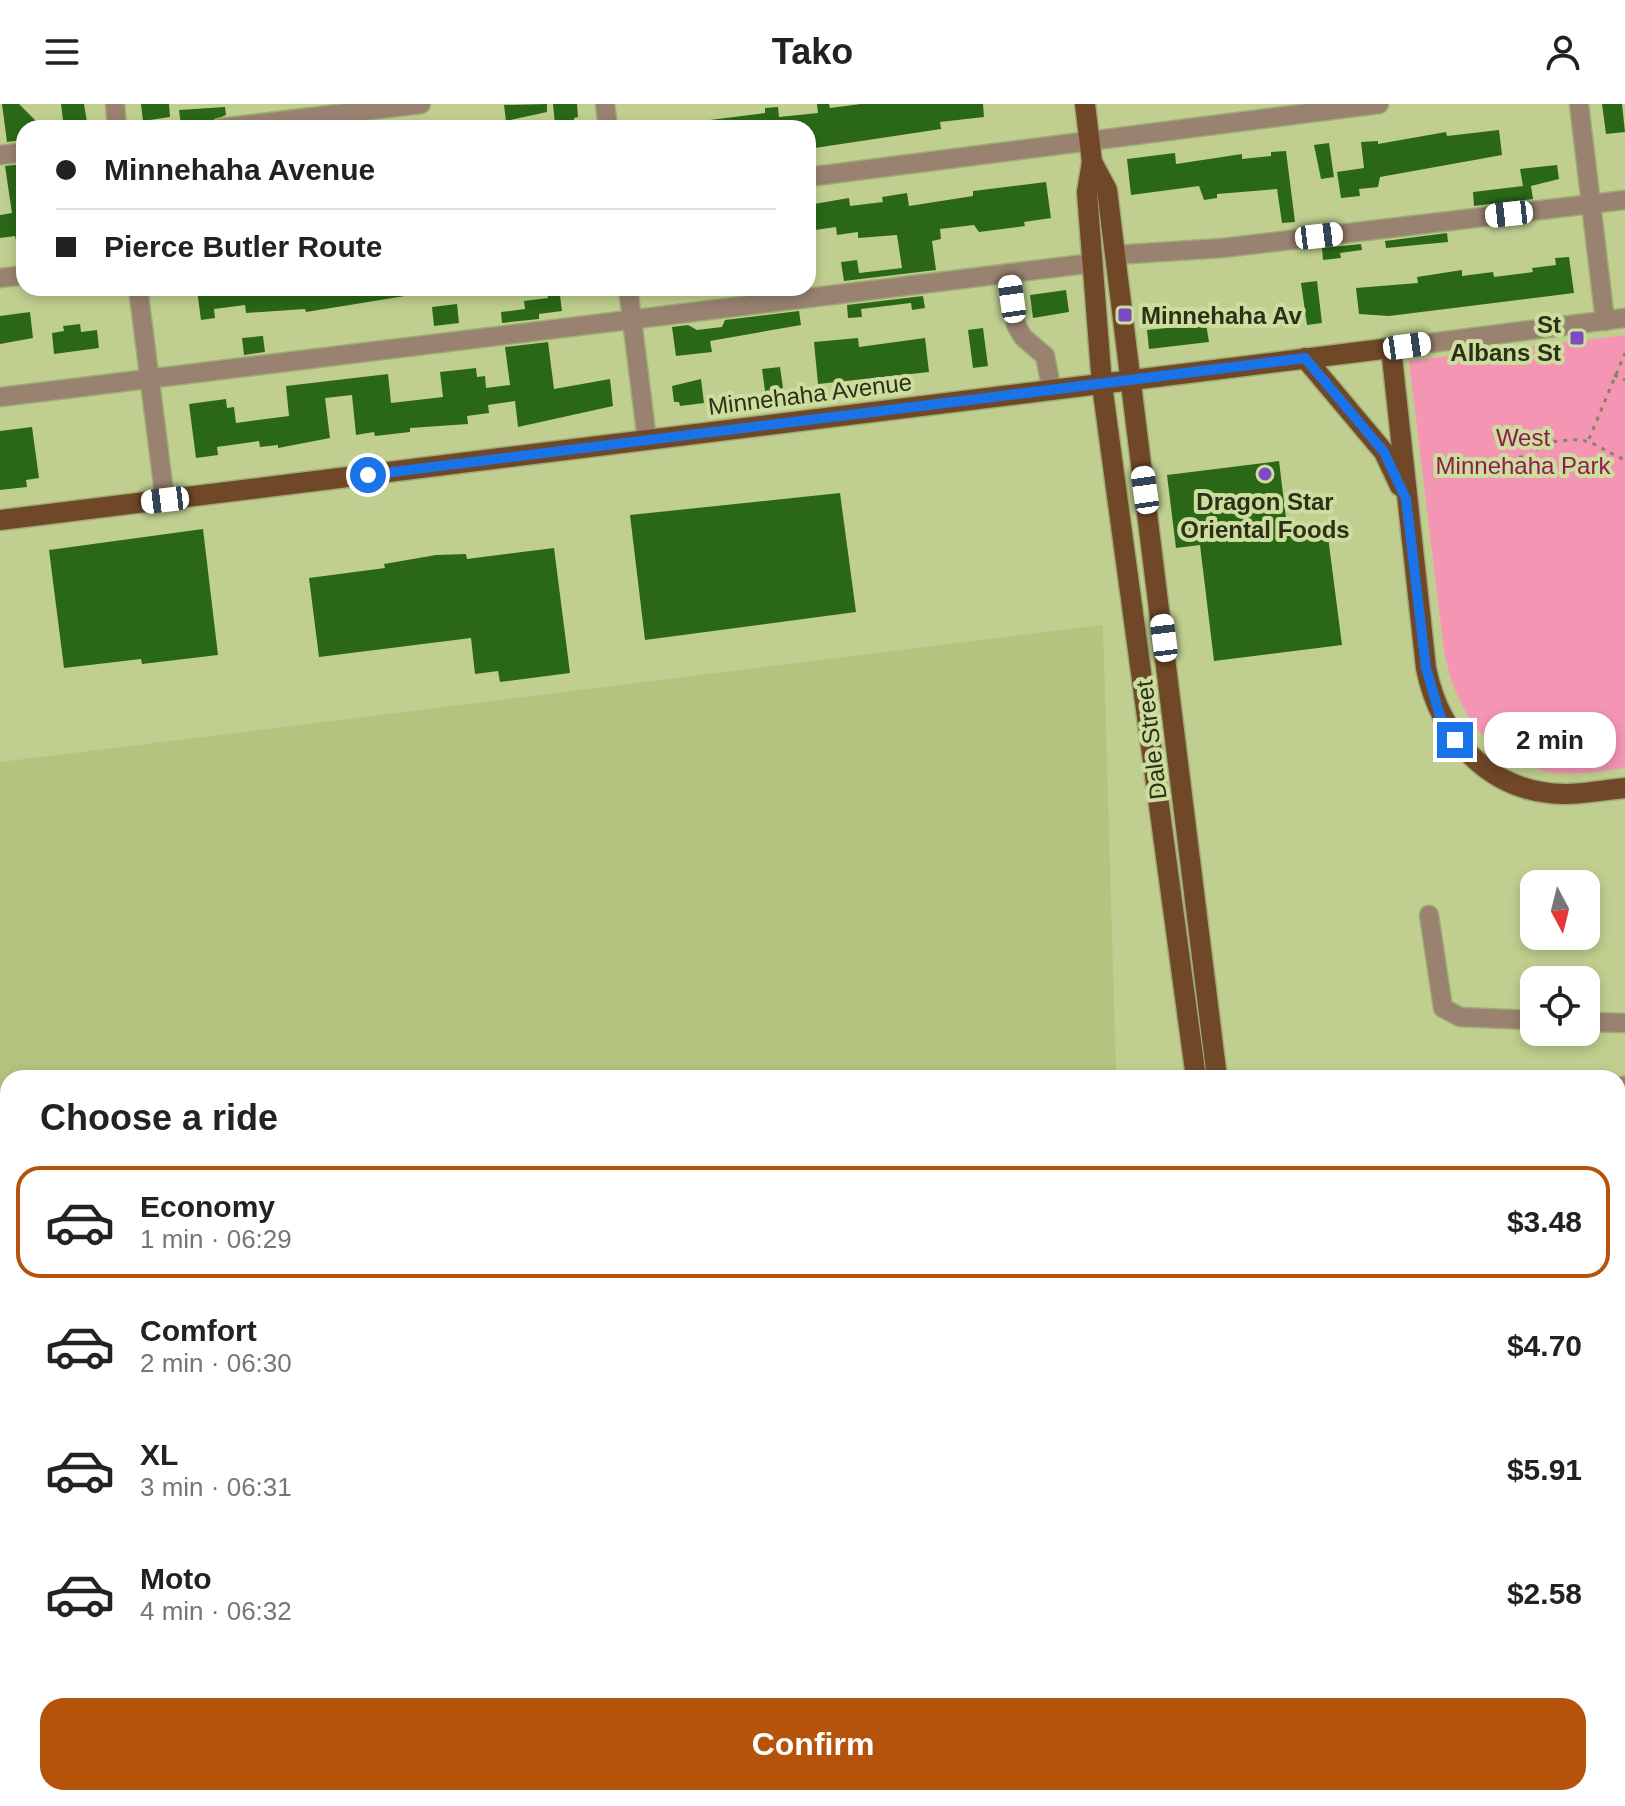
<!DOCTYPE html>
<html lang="en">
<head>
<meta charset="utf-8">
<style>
	:root { --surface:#fff; --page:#f6f6f6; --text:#222; --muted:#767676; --line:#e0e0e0; --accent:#b45309 }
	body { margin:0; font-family:Helvetica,sans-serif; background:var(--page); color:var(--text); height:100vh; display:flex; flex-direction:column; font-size:30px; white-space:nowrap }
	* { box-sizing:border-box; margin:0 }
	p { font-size:26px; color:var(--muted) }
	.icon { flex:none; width:44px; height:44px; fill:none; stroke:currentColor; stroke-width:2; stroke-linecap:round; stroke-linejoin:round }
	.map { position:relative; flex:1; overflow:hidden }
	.sheet { position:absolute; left:0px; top:966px; width:1626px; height:736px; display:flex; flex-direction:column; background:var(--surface); border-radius:24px 24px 0 0; box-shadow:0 4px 12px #0003 }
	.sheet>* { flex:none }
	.banner { position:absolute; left:16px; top:16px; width:800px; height:176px; border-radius:24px; box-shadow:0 4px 12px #0003; display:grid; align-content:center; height:176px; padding:0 40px; background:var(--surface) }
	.needle { width:52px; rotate:173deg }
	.buttons { position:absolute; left:1520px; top:766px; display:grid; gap:16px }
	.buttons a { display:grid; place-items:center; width:80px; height:80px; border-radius:16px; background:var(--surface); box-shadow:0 4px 12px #0003; font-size:40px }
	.end { position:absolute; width:36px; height:36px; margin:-18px; border:10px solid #1a73e8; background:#fff; box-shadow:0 0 0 4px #fff }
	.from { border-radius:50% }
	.bubble { position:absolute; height:56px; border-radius:24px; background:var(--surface); box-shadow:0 4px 12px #0003; font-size:26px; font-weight:700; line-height:56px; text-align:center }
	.car { position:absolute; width:24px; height:48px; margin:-24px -12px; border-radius:10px; box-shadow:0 0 6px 2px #0007; background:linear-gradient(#fff 24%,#345 0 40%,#fff 0 76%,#345 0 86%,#fff 0) }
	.banner b { display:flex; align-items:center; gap:28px; height:76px; font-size:30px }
	.banner b+b { border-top:2px solid var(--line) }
	.banner i { width:20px; height:20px; background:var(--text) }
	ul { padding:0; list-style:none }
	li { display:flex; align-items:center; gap:24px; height:112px; margin:0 16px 12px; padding:0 24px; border:4px solid transparent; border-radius:24px }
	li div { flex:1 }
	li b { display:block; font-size:30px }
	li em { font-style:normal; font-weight:700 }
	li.on { border-color:var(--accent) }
	li>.icon { width:72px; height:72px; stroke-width:1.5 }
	h2 { padding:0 40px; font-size:36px; line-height:96px }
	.action { display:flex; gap:16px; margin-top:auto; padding:16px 40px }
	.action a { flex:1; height:92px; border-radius:24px; background:var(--accent); color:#fff; font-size:32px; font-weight:700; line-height:92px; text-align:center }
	header { display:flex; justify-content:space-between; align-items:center; height:104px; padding:0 40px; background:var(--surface); font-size:36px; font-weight:700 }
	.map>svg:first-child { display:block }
</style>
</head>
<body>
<header><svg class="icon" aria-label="menu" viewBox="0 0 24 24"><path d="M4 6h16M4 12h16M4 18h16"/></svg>Tako<svg class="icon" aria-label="person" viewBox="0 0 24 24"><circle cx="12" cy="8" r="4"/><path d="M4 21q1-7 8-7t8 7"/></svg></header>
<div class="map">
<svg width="1625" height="1702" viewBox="0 0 1625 1702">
	<rect width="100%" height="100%" fill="#c0cf90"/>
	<g fill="#b4c47e">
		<polygon points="1103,521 1116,966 919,974 8,974 8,1010 0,1010 0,658"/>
		<polygon points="1618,1054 1625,1054 1625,1702 1424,1702 1423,1694 1618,1694"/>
		<polygon points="0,1133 8,1133 8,1356 0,1351"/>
		<polygon points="122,1694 300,1694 301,1702 123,1702"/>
		<polygon points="618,1694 716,1694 717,1702 613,1702"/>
	</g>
	<g fill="#f495b4">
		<path d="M1625,231V664C1601,667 1575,672 1551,668C1488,658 1454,604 1444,546L1409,257Z"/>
		<polygon points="460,1694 574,1694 587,1702 473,1702"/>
	</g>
	<g fill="#2a6818">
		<polygon points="2,0 19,0 43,24 21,24 23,36 7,38"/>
		<polygon points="61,0 84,0 88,24 64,24"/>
		<polygon points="141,0 169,0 170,13 143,17"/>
		<polygon points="547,0 547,8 506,17 504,1"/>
		<polygon points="553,0 577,0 578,13 574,14 574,19 555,21"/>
		<polygon points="817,0 829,0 830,4 861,0 983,0 984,13 940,18 941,25 808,45 808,24 711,24 710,16 765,9 765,4 778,3 779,13 818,9"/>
		<polygon points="1602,0 1622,0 1625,28 1606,30"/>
		<polygon points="225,3 226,11 210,18 181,22 179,6"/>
		<polygon points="1499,26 1502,51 1380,73 1378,83 1359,85 1360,92 1341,94 1337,68 1364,64 1361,38 1378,37 1378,40 1446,28 1447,32"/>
		<polygon points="1329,39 1334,73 1321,75 1314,41"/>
		<polygon points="1286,47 1295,118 1282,119 1277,85 1217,90 1217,94 1204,96 1199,82 1131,91 1127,55 1175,49 1176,60 1242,50 1242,55 1271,52 1271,48"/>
		<polygon points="23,60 24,136 16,136 15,132 0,134 0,111 12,109 5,62"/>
		<polygon points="1557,61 1559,75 1531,82 1533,95 1474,102 1473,88 1523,82 1520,65"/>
		<polygon points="1046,78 1051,114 1024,118 1025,122 979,128 974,121 940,125 941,135 932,137 936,166 844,177 841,158 857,156 859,169 902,164 897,131 858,134 858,128 837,131 836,123 808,127 808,101 849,94 850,102 883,98 882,93 907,89 909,102 973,92 973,87"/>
		<polygon points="1447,129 1448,138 1386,144 1385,137"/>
		<polygon points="1361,140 1362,146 1340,149 1341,154 1323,156 1322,144"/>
		<polygon points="1569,153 1574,189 1389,212 1359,210 1356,184 1418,179 1417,173 1462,166 1462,172 1493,168 1494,173 1533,168 1532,164 1556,161 1555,154"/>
		<polygon points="1317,177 1322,219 1307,221 1301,179"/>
		<polygon points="212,184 213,192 240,188 240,184 405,184 405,192 306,208 305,205 246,209 245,201 214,205 215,214 201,216 197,186"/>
		<polygon points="547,184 559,184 562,207 539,210 539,215 502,219 501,208 525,205 524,197 548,194"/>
		<polygon points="1066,186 1069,208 1033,214 1030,191"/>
		<polygon points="923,192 925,204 912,206 911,199 861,205 862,213 848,214 847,201"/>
		<polygon points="457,200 459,219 434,222 432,203"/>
		<polygon points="799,207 801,221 710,237 712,248 676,252 672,223 688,221 697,226 722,223 725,216"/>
		<polygon points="30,208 33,234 0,240 0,212"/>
		<polygon points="80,220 81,228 97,226 99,244 54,250 52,229 64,227 63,222"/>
		<polygon points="1206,220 1209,238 1149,245 1147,226"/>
		<polygon points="983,224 988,262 973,264 968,226"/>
		<polygon points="263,232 265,248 244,251 242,234"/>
		<polygon points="858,234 859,243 925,234 929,268 818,280 814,238"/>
		<polygon points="548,238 554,285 610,275 613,302 518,323 515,297 488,301 489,309 467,312 468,320 410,324 410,328 375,332 374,328 356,331 352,291 325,294 330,334 278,344 278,341 260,343 259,337 217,343 218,351 196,354 189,300 226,295 227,304 234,303 236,319 289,312 286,282 388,270 391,299 443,293 440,268 476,264 477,273 485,272 486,284 510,281 505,243"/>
		<polygon points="780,263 783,284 765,287 762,265"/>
		<polygon points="701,275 704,299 680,302 679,298 674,298 672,282"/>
		<polygon points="32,323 39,374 26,376 27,383 0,386 0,327"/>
		<polygon points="1279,357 1288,430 1327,425 1342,541 1214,557 1200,441 1176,444 1167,371"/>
		<polygon points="840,389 856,508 645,536 630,411"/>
		<polygon points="203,425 218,551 142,560 141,555 64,564 49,446"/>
		<polygon points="554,444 570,569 500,578 498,567 475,570 471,534 319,553 309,474 385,464 384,460 436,451 466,450 467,455"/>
	</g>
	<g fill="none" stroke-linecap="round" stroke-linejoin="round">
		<g stroke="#9fac76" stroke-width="21">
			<g id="minor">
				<polyline points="115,0 117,24"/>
				<polyline points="605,0 608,24"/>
				<polyline points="1579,0 1605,217"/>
				<polyline points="220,24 421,0"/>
				<polyline points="0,51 24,48"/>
				<polyline points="808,73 1379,0"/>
				<polyline points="1114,151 1223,144 1625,96"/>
				<polyline points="1008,169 1016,221 1023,233 1045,252 1052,287"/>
				<polyline points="0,174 24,171"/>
				<polyline points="138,184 165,396"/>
				<polyline points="628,184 647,336"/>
				<polyline points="1391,244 1625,214"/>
				<polyline points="0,293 1093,159"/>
				<polyline points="1429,811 1443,904 1460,913 1534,916"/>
				<polyline points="1586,918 1625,919"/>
				<polyline points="1618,983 1625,982"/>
				<polyline points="0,1054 8,1053"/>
				<polyline points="1618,1102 1625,1101"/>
				<polyline points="1618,1196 1625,1195"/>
				<polyline points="1618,1491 1625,1490"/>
				<polyline points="0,1625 8,1624"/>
				<polyline points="1618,1662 1625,1661"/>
				<polyline points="321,1694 322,1702"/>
				<polyline points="1492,1694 1493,1702"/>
				<polyline points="1547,1694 1547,1702"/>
				<polyline points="1319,1702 1354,1694"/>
			</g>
		</g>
		<g stroke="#9fac76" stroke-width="23">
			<g id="major">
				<polyline points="1085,0 1092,58 1087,88 1102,281 1196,974"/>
				<polyline points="1092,58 1107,86 1217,974"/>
				<polyline points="1305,254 1384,348 1400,382"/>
				<path d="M0,416L1391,244L1426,564C1440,633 1489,689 1564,690C1584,690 1605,686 1625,684"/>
				<polyline points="0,1384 8,1389"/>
				<polyline points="517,1694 531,1702"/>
				<polyline points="1262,1694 1263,1702"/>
				<polyline points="1293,1694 1294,1702"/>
			</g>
		</g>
		<g stroke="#7e895b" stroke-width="3" stroke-dasharray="4 6" stroke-linecap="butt">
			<polyline points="1614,271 1625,276"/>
			<polyline points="1589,335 1625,249"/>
			<path d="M1519,353L1531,352L1543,339C1594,332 1582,336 1625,356"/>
			<polyline points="343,1694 344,1702"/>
		</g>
		<use href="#minor" stroke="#998270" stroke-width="18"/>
		<use href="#major" stroke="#704827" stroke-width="20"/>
		<g stroke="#464e2e" stroke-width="8">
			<g id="rail">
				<polyline points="1618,1012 1625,1012"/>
				<polyline points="0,1082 8,1081"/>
			</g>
		</g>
		<use href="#rail" stroke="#cddd9d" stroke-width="5" stroke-dasharray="15" stroke-linecap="butt"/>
	</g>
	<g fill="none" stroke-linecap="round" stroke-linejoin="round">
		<polyline stroke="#1a73e8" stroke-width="10" points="368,371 1305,254 1384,348 1406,395 1426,564 1440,612 1455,636"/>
	</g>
	<g fill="#7d4ac2" stroke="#cddd9d" stroke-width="3">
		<rect x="1117" y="203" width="16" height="16" rx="4"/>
		<rect x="1569" y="226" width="16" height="16" rx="4"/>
		<circle cx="1265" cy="370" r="8"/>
	</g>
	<g text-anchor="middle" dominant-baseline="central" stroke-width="8" stroke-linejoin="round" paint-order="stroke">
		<g font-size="24" font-weight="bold" fill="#2b3118" stroke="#cddd9d" text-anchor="start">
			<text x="1141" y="211">Minnehaha Av</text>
			<text x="1561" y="220" text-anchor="end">St<tspan x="1561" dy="28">Albans St</tspan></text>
			<text x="1265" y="397" text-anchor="middle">Dragon Star<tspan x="1265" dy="28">Oriental Foods</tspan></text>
		</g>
		<g font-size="24" fill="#2b3118" stroke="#cddd9d">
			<text transform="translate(810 290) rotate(-7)">Minnehaha Avenue</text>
			<text transform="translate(1151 636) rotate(-97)">Dale Street</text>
		</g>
		<g font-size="24" fill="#8e1c4e" stroke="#cddd9d">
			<text x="1523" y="333">West<tspan x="1523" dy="28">Minnehaha Park</tspan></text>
		</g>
	</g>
</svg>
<div class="buttons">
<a><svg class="needle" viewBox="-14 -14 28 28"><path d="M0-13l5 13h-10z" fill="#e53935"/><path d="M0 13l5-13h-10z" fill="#767676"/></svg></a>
<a><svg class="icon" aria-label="locate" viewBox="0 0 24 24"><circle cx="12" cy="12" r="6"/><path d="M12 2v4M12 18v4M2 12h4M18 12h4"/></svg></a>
</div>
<i class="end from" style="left:368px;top:371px"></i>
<i class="end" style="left:1455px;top:636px"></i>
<div class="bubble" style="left:1484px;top:608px;width:132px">2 min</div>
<i class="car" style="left:1509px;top:110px;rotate:264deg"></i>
<i class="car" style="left:1319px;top:132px;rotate:83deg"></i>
<i class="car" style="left:1012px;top:195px;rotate:352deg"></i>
<i class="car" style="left:1407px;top:242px;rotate:82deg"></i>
<i class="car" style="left:1145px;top:386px;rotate:352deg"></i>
<i class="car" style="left:165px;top:396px;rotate:263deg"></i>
<i class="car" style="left:1164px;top:534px;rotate:353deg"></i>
<div class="banner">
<b><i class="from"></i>Minnehaha Avenue</b>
<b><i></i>Pierce Butler Route</b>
</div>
<section class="sheet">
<h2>Choose a ride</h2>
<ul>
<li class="on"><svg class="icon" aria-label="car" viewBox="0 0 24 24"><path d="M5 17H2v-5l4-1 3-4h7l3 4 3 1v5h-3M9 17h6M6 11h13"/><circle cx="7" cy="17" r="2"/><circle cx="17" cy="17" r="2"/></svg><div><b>Economy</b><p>1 min · 06:29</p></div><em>$3.48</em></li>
<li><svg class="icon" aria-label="car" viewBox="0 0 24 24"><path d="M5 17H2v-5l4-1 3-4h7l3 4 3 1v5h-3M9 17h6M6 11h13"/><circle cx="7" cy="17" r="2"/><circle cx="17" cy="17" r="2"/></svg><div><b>Comfort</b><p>2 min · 06:30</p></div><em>$4.70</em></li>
<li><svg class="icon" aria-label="car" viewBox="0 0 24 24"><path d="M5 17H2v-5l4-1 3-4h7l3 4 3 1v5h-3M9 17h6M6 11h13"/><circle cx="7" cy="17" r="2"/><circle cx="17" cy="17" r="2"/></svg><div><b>XL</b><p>3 min · 06:31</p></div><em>$5.91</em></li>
<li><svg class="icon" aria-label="car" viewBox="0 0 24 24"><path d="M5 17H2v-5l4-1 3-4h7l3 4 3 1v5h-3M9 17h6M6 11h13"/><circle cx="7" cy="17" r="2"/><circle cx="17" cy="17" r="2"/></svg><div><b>Moto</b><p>4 min · 06:32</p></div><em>$2.58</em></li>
</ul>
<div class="action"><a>Confirm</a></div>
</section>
</div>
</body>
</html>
